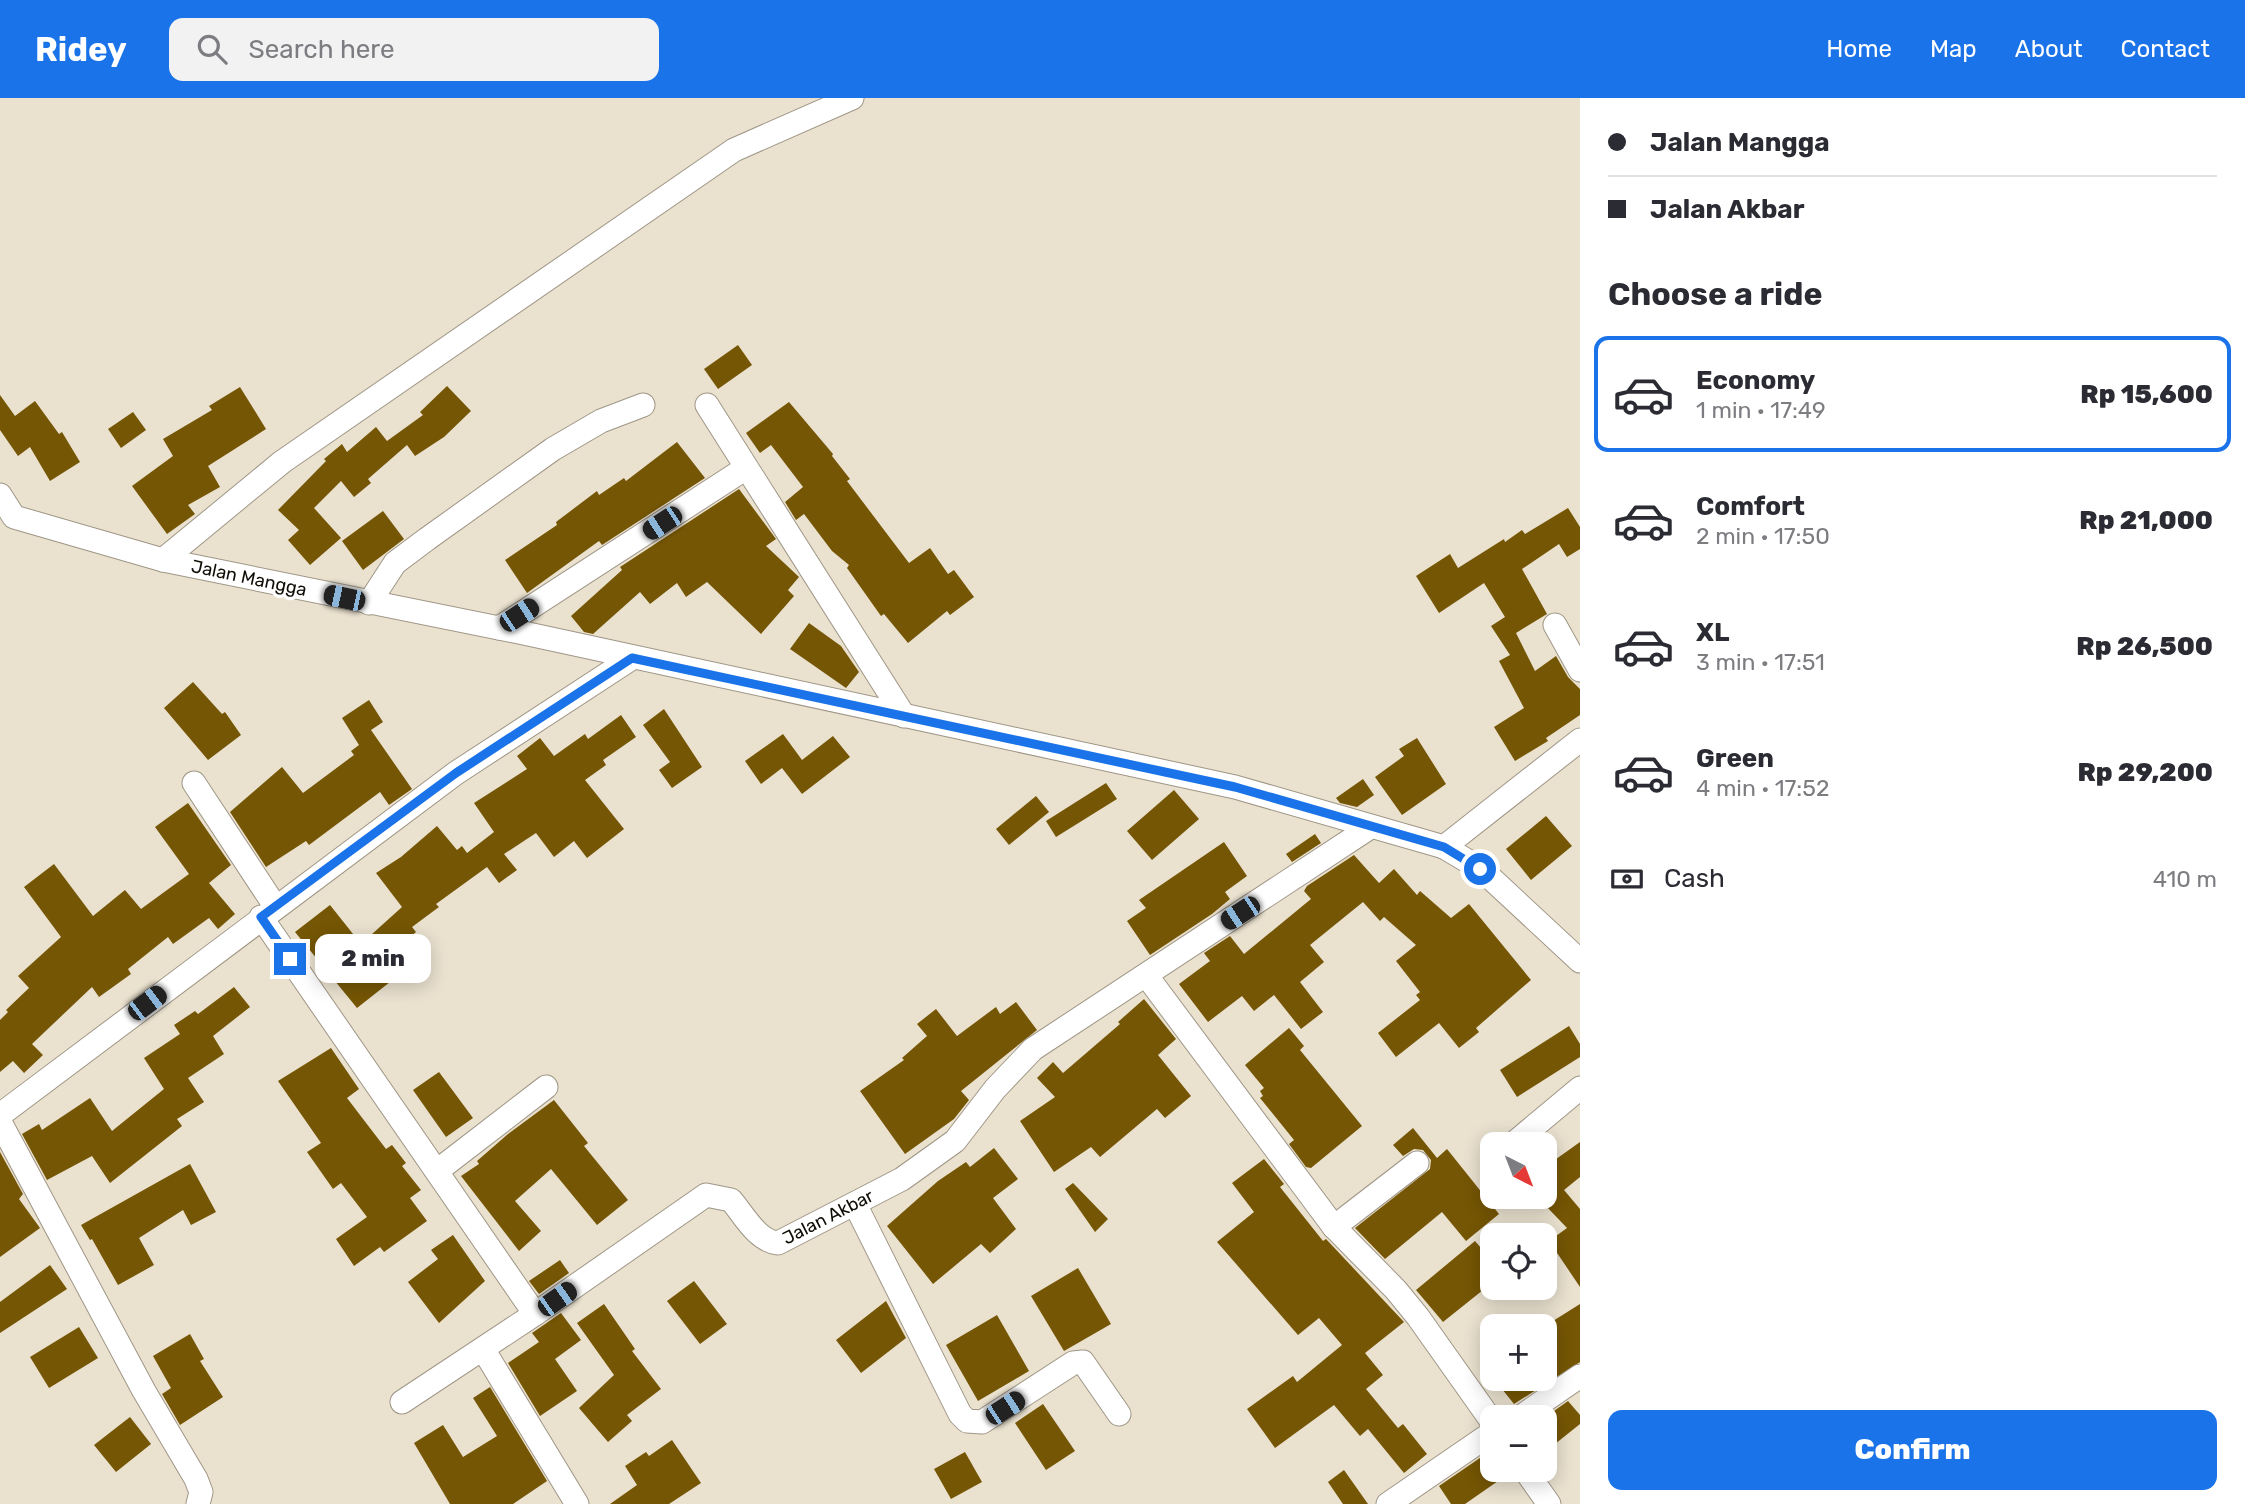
<!DOCTYPE html>
<html lang="en">
<head>
<meta charset="utf-8">
<style>
	:root { --surface:#fff; --page:#f2f2f3; --text:#2b2b33; --muted:#7c7c81; --line:#e1e1e2; --accent:#1a73e8 }
	body { margin:0; font-family:Rubik,sans-serif; background:var(--page); color:var(--text); height:100vh; display:flex; flex-direction:column; font-size:26px; white-space:nowrap }
	* { box-sizing:border-box; margin:0 }
	p { font-size:23px; color:var(--muted) }
	.icon { flex:none; width:38px; height:38px; fill:none; stroke:currentColor; stroke-width:2; stroke-linecap:round; stroke-linejoin:round }
	.map { position:relative; flex:1; overflow:hidden }
	.details { display:flex; flex-direction:column; background:var(--surface); width:665px }
	.details>* { flex:none }
	.top-card { display:grid; align-content:center; height:154px; padding:0 28px; background:var(--surface) }
	.needle { width:46px; rotate:138deg }
	.controls { position:absolute; left:1480px; top:1034px; display:grid; gap:14px }
	.controls a { display:grid; place-items:center; width:77px; height:77px; border-radius:14px; background:var(--surface); box-shadow:0 4px 18px #0003; font-size:35px }
	.end { position:absolute; width:32px; height:32px; margin:-16px; border:9px solid #1a73e8; background:#fff; box-shadow:0 0 0 4px #fff }
	.from { border-radius:50% }
	.bubble { position:absolute; height:49px; border-radius:14px; background:var(--surface); box-shadow:0 4px 18px #0003; font-size:23px; font-weight:800; line-height:49px; text-align:center }
	.car { position:absolute; width:21px; height:42px; margin:-21px -10px; border-radius:9px; box-shadow:0 0 5px 2px #0007; background:linear-gradient(#222 24%,#8ab4d8 0 40%,#222 0 76%,#8ab4d8 0 86%,#222 0) }
	.top-card b { display:flex; align-items:center; gap:24px; height:66px; font-size:26px }
	.top-card b+b { border-top:2px solid var(--line) }
	.top-card i { width:18px; height:18px; background:var(--text) }
	ul { padding:0; list-style:none }
	li { display:flex; align-items:center; gap:21px; height:116px; margin:0 14px 10px; padding:0 14px; border:4px solid transparent; border-radius:14px }
	li div { flex:1 }
	li b { display:block; font-size:26px }
	li em { font-style:normal; font-weight:800 }
	li.current { border-color:var(--accent) }
	li>.icon { width:63px; height:63px; stroke-width:1.5 }
	h2 { padding:0 28px; font-size:32px; line-height:84px }
	.pay { display:flex; align-items:center; gap:18px; height:77px; padding:0 28px; font-size:26px }
	.pay p { margin-inline-start:auto }
	.action { display:flex; gap:14px; margin-top:auto; padding:14px 28px }
	.action a { flex:1; height:80px; border-radius:14px; background:var(--accent); color:#fff; font-size:28px; font-weight:800; line-height:80px; text-align:center }
	header { display:flex; align-items:center; gap:42px; box-sizing:border-box; height:98px; padding:0 35px; background:var(--accent); color:#fff }
	header strong { font-size:33px }
	nav { display:flex; gap:38px; margin-inline-start:auto; font-size:24px }
	.search { width:490px; height:63px; background:var(--page); display:flex; align-items:center; gap:18px; box-sizing:border-box; padding:0 24px; border-radius:14px; color:var(--muted); font-size:26px }
	main { display:flex; flex:1; min-height:0 }
	.map>svg:first-child { display:block }
</style>
</head>
<body>
<header>
<strong>Ridey</strong>
<div class="search"><svg class="icon" aria-label="search" viewBox="0 0 24 24"><circle cx="10" cy="10" r="6"/><path d="M15 15l6 6"/></svg>Search here</div>
<nav><a>Home</a><a>Map</a><a>About</a><a>Contact</a></nav>
</header>
<main>
<div class="map">
<svg width="1580" height="1406" viewBox="0 0 1580 1406">
	<rect width="100%" height="100%" fill="#eae1cf"/>
	<g fill="#755604">
		<polygon points="738,247 752,267 718,291 704,271"/>
		<polygon points="447,288 471,313 444,339 415,358 407,347 368,381 371,385 354,399 341,383 314,410 341,440 310,467 288,442 299,432 278,412 326,363 324,361 342,346 347,354 376,329 387,343 423,317 420,314"/>
		<polygon points="240,289 266,331 208,368 220,389 188,407 195,416 167,436 132,388 173,358 163,341 212,312 209,308"/>
		<polygon points="0,297 15,318 35,303 59,336 62,334 80,364 50,383 30,349 18,358 0,332"/>
		<polygon points="789,304 833,356 832,358 850,381 847,383 909,465 930,450 948,476 954,472 974,499 950,517 947,513 908,545 884,516 881,518 847,470 849,467 832,453 804,416 796,422 785,404 803,389 771,347 760,355 746,335"/>
		<polygon points="133,314 146,332 121,350 108,331"/>
		<polygon points="677,344 705,380 602,447 599,443 527,495 505,462 557,427 556,424 597,393 599,397 624,380 626,383"/>
		<polygon points="739,391 776,441 766,448 799,479 788,492 794,498 761,536 707,484 686,499 677,485 650,506 640,494 593,536 584,534 571,518 622,472 620,469"/>
		<polygon points="1568,410 1580,429 1580,451 1567,459 1559,446 1522,471 1547,516 1516,535 1535,573 1556,558 1568,579 1580,591 1580,617 1546,640 1548,643 1515,663 1494,629 1524,610 1499,563 1510,557 1491,528 1505,519 1484,485 1439,515 1416,478 1450,456 1458,470 1504,441 1505,444 1522,432 1525,436"/>
		<polygon points="383,413 404,441 363,472 342,443"/>
		<polygon points="809,525 841,548 859,574 846,590 790,551"/>
		<polygon points="193,584 222,616 225,614 241,637 208,662 164,610"/>
		<polygon points="369,602 383,624 371,632 412,691 389,707 380,694 309,747 306,743 266,769 230,714 282,669 303,695 354,657 351,653 359,647 342,620"/>
		<polygon points="664,611 702,669 672,690 659,672 670,664 643,627"/>
		<polygon points="621,617 636,639 603,662 606,667 585,682 624,731 587,760 574,743 554,759 536,735 504,756 517,772 499,785 487,769 436,806 439,809 412,829 416,834 377,868 390,884 357,910 295,834 330,807 361,846 402,809 376,775 401,759 437,728 457,752 462,748 467,755 494,734 474,705 527,671 517,658 540,640 554,658 585,636 588,641"/>
		<polygon points="783,636 802,662 833,638 850,659 802,696 782,670 761,686 745,663"/>
		<polygon points="1417,640 1446,686 1402,717 1375,679 1404,658 1399,651"/>
		<polygon points="1363,681 1374,697 1357,709 1340,705 1336,700"/>
		<polygon points="1106,685 1117,701 1056,739 1046,723"/>
		<polygon points="1174,692 1199,721 1152,762 1127,733"/>
		<polygon points="1036,698 1049,714 1009,747 996,731"/>
		<polygon points="188,705 231,767 209,785 235,816 218,831 209,820 173,846 168,839 128,871 131,876 99,899 92,889 32,946 43,957 24,975 13,963 0,974 0,922 8,914 6,912 29,890 18,878 61,839 24,789 54,766 93,818 125,792 141,811 189,776 155,729"/>
		<polygon points="1546,718 1572,748 1531,782 1506,751"/>
		<polygon points="1315,736 1321,745 1292,764 1286,756"/>
		<polygon points="1224,744 1247,778 1225,794 1230,801 1212,816 1150,857 1127,823 1146,810 1139,802"/>
		<polygon points="1354,757 1379,785 1394,771 1417,797 1420,793 1451,820 1469,806 1531,882 1476,930 1479,934 1459,950 1439,925 1396,959 1378,935 1420,902 1416,897 1420,894 1396,863 1416,847 1384,819 1380,823 1363,804 1310,847 1324,864 1300,884 1323,914 1301,931 1274,897 1254,913 1242,898 1208,924 1179,886 1210,863 1204,855 1230,838 1244,856 1311,801 1304,793 1307,788"/>
		<polygon points="234,889 250,909 213,938 224,956 188,980 204,1004 177,1021 182,1028 110,1085 92,1058 47,1082 22,1036 39,1026 42,1032 90,1000 112,1033 164,991 144,960 180,936 174,927 195,913 198,916"/>
		<polygon points="1144,901 1176,941 1158,957 1191,998 1165,1020 1157,1011 1100,1059 1091,1049 1054,1074 1020,1023 1055,999 1037,980 1053,964 1063,975 1120,926 1118,924"/>
		<polygon points="1016,904 1037,932 961,993 969,1002 954,1021 905,1056 860,993 904,962 902,960 927,938 917,926 936,911 957,938 996,909 1000,916"/>
		<polygon points="1569,928 1580,946 1580,959 1517,999 1500,972"/>
		<polygon points="1289,930 1304,948 1300,952 1362,1028 1311,1070 1306,1069 1289,1046 1294,1042 1260,1000 1263,998 1260,993 1264,990 1245,967"/>
		<polygon points="331,950 359,991 347,1000 386,1051 392,1047 406,1065 402,1068 421,1092 410,1100 427,1123 384,1154 380,1149 354,1168 336,1141 367,1119 341,1085 333,1091 307,1054 321,1045 278,983"/>
		<polygon points="439,974 473,1020 446,1039 413,992"/>
		<polygon points="554,1002 588,1045 584,1048 628,1102 597,1127 551,1071 515,1103 541,1133 519,1153 461,1078 479,1066 477,1063 508,1036"/>
		<polygon points="1413,1030 1437,1060 1447,1051 1499,1116 1466,1143 1442,1114 1385,1161 1355,1130 1430,1071 1431,1062 1423,1052 1414,1051 1403,1058 1393,1047"/>
		<polygon points="1580,1044 1580,1079 1564,1092 1580,1111 1580,1189 1549,1143 1567,1130 1545,1107 1545,1069"/>
		<polygon points="994,1050 1018,1081 993,1100 1016,1131 990,1155 981,1146 933,1186 887,1128 938,1083 966,1064 970,1069"/>
		<polygon points="0,1054 23,1096 19,1101 40,1130 0,1159"/>
		<polygon points="1264,1061 1284,1086 1280,1089 1323,1143 1326,1141 1404,1224 1365,1255 1383,1277 1366,1291 1398,1330 1403,1326 1427,1356 1404,1375 1368,1331 1360,1338 1334,1307 1275,1350 1247,1311 1293,1278 1297,1284 1342,1247 1319,1220 1298,1237 1217,1144 1254,1114 1232,1085"/>
		<polygon points="190,1066 216,1114 191,1127 183,1112 139,1140 154,1167 118,1187 92,1141 90,1142 81,1127"/>
		<polygon points="1073,1085 1108,1121 1095,1134 1065,1091"/>
		<polygon points="453,1137 485,1183 439,1225 408,1184 438,1161 431,1152"/>
		<polygon points="1475,1143 1493,1164 1493,1184 1443,1224 1416,1192"/>
		<polygon points="560,1162 569,1175 539,1196 529,1183"/>
		<polygon points="50,1167 67,1191 0,1235 0,1204"/>
		<polygon points="1078,1170 1111,1226 1064,1253 1031,1198"/>
		<polygon points="694,1183 727,1226 700,1246 667,1203"/>
		<polygon points="886,1203 906,1240 861,1275 836,1242"/>
		<polygon points="604,1206 635,1251 632,1253 661,1291 627,1317 632,1323 608,1344 579,1310 614,1277 577,1225"/>
		<polygon points="1580,1206 1580,1264 1514,1306 1494,1281 1545,1281 1545,1228"/>
		<polygon points="561,1215 581,1242 555,1261 577,1293 540,1318 508,1265 539,1244 532,1235"/>
		<polygon points="997,1217 1029,1273 978,1303 946,1247"/>
		<polygon points="79,1229 98,1260 49,1290 30,1259"/>
		<polygon points="190,1236 204,1261 200,1263 223,1299 180,1327 162,1296 171,1290 153,1258"/>
		<polygon points="490,1289 547,1383 513,1406 450,1406 414,1345 443,1327 463,1359 497,1338 473,1300"/>
		<polygon points="1568,1303 1580,1317 1580,1326 1545,1354 1544,1320"/>
		<polygon points="1043,1306 1075,1353 1046,1372 1015,1325"/>
		<polygon points="130,1319 151,1346 116,1374 94,1347"/>
		<polygon points="672,1342 701,1385 669,1406 610,1406 637,1387 625,1368 646,1354 649,1358"/>
		<polygon points="1493,1351 1493,1372 1511,1374 1465,1406 1451,1406 1439,1388"/>
		<polygon points="965,1354 982,1384 951,1401 934,1371"/>
		<polygon points="1344,1372 1368,1406 1343,1406 1328,1384"/>
	</g>
	<g fill="none" stroke-linecap="round" stroke-linejoin="round">
		<g stroke="#9f9686" stroke-width="25">
			<g id="minor">
				<polyline points="707,307 904,618"/>
				<polyline points="0,397 14,419 163,462 519,534 1235,689 1444,749 1481,771 1580,863"/>
				<polyline points="163,462 282,364 734,52 852,0"/>
				<polyline points="369,505 395,465 427,441 553,351 601,323 643,307"/>
				<polyline points="1555,527 1580,572"/>
				<polyline points="499,530 746,370"/>
				<polyline points="194,685 275,808"/>
				<polyline points="1444,749 1580,642"/>
				<path d="M261,819L535,1216L706,1097L731,1102C744,1117 757,1143 778,1145L902,1081L955,1043L995,991L1033,951L1369,730"/>
				<polyline points="1146,877 1334,1129 1396,1192 1418,1219 1493,1325"/>
				<polyline points="0,1017 456,675 632,560"/>
				<polyline points="0,1024 144,1293 196,1381 201,1394 198,1406"/>
				<polyline points="1513,1046 1580,990"/>
				<polyline points="437,1073 546,989"/>
				<polyline points="855,1106 960,1316 967,1323 982,1324 1073,1265 1083,1264 1119,1316"/>
				<polyline points="1334,1129 1417,1065"/>
				<polyline points="483,1251 577,1406"/>
				<polyline points="402,1304 535,1216"/>
				<polyline points="1519,1320 1580,1278"/>
				<polyline points="1525,1372 1549,1406"/>
				<polyline points="1388,1406 1493,1334"/>
			</g>
		</g>
		<use href="#minor" stroke="#fff" stroke-width="23"/>
	</g>
	<g fill="none" stroke-linecap="round" stroke-linejoin="round">
		<polyline stroke="#1a73e8" stroke-width="9" points="290,861 261,819 456,675 632,560 1235,689 1444,749 1480,771"/>
	</g>
	<g text-anchor="middle" dominant-baseline="central" stroke-width="7" stroke-linejoin="round" paint-order="stroke">
		<g font-size="18" fill="#100d07" stroke="#fff">
			<text transform="translate(249 480) rotate(12)">Jalan Mangga</text>
			<text transform="translate(828 1119) rotate(-27)">Jalan Akbar</text>
		</g>
	</g>
</svg>
<div class="controls">
<a><svg class="needle" viewBox="-14 -14 28 28"><path d="M0-13l5 13h-10z" fill="#e53935"/><path d="M0 13l5-13h-10z" fill="#7c7c81"/></svg></a>
<a><svg class="icon" aria-label="locate" viewBox="0 0 24 24"><circle cx="12" cy="12" r="6"/><path d="M12 2v4M12 18v4M2 12h4M18 12h4"/></svg></a>
<a>+</a>
<a>−</a>
</div>
<i class="end from" style="left:1480px;top:771px"></i>
<i class="end" style="left:290px;top:861px"></i>
<div class="bubble" style="left:315px;top:836px;width:116px">2 min</div>
<i class="car" style="left:662px;top:425px;rotate:237deg"></i>
<i class="car" style="left:344px;top:500px;rotate:282deg"></i>
<i class="car" style="left:519px;top:517px;rotate:57deg"></i>
<i class="car" style="left:1240px;top:815px;rotate:237deg"></i>
<i class="car" style="left:147px;top:905px;rotate:53deg"></i>
<i class="car" style="left:557px;top:1201px;rotate:55deg"></i>
<i class="car" style="left:1005px;top:1310px;rotate:57deg"></i>
</div>
<section class="details">
<div class="top-card">
<b><i class="from"></i>Jalan Mangga</b>
<b><i></i>Jalan Akbar</b>
</div>
<h2>Choose a ride</h2>
<ul>
<li class="current"><svg class="icon" aria-label="car" viewBox="0 0 24 24"><path d="M5 17H2v-5l4-1 3-4h7l3 4 3 1v5h-3M9 17h6M6 11h13"/><circle cx="7" cy="17" r="2"/><circle cx="17" cy="17" r="2"/></svg><div><b>Economy</b><p>1 min · 17:49</p></div><em>Rp 15,600</em></li>
<li><svg class="icon" aria-label="car" viewBox="0 0 24 24"><path d="M5 17H2v-5l4-1 3-4h7l3 4 3 1v5h-3M9 17h6M6 11h13"/><circle cx="7" cy="17" r="2"/><circle cx="17" cy="17" r="2"/></svg><div><b>Comfort</b><p>2 min · 17:50</p></div><em>Rp 21,000</em></li>
<li><svg class="icon" aria-label="car" viewBox="0 0 24 24"><path d="M5 17H2v-5l4-1 3-4h7l3 4 3 1v5h-3M9 17h6M6 11h13"/><circle cx="7" cy="17" r="2"/><circle cx="17" cy="17" r="2"/></svg><div><b>XL</b><p>3 min · 17:51</p></div><em>Rp 26,500</em></li>
<li><svg class="icon" aria-label="car" viewBox="0 0 24 24"><path d="M5 17H2v-5l4-1 3-4h7l3 4 3 1v5h-3M9 17h6M6 11h13"/><circle cx="7" cy="17" r="2"/><circle cx="17" cy="17" r="2"/></svg><div><b>Green</b><p>4 min · 17:52</p></div><em>Rp 29,200</em></li>
</ul>
<div class="pay"><svg class="icon" aria-label="cash" viewBox="0 0 24 24"><path d="M3 7h18v10H3z"/><circle cx="12" cy="12" r="2"/></svg>Cash<p>410 m</p></div>
<div class="action"><a>Confirm</a></div>
</section>
</main>
</body>
</html>
